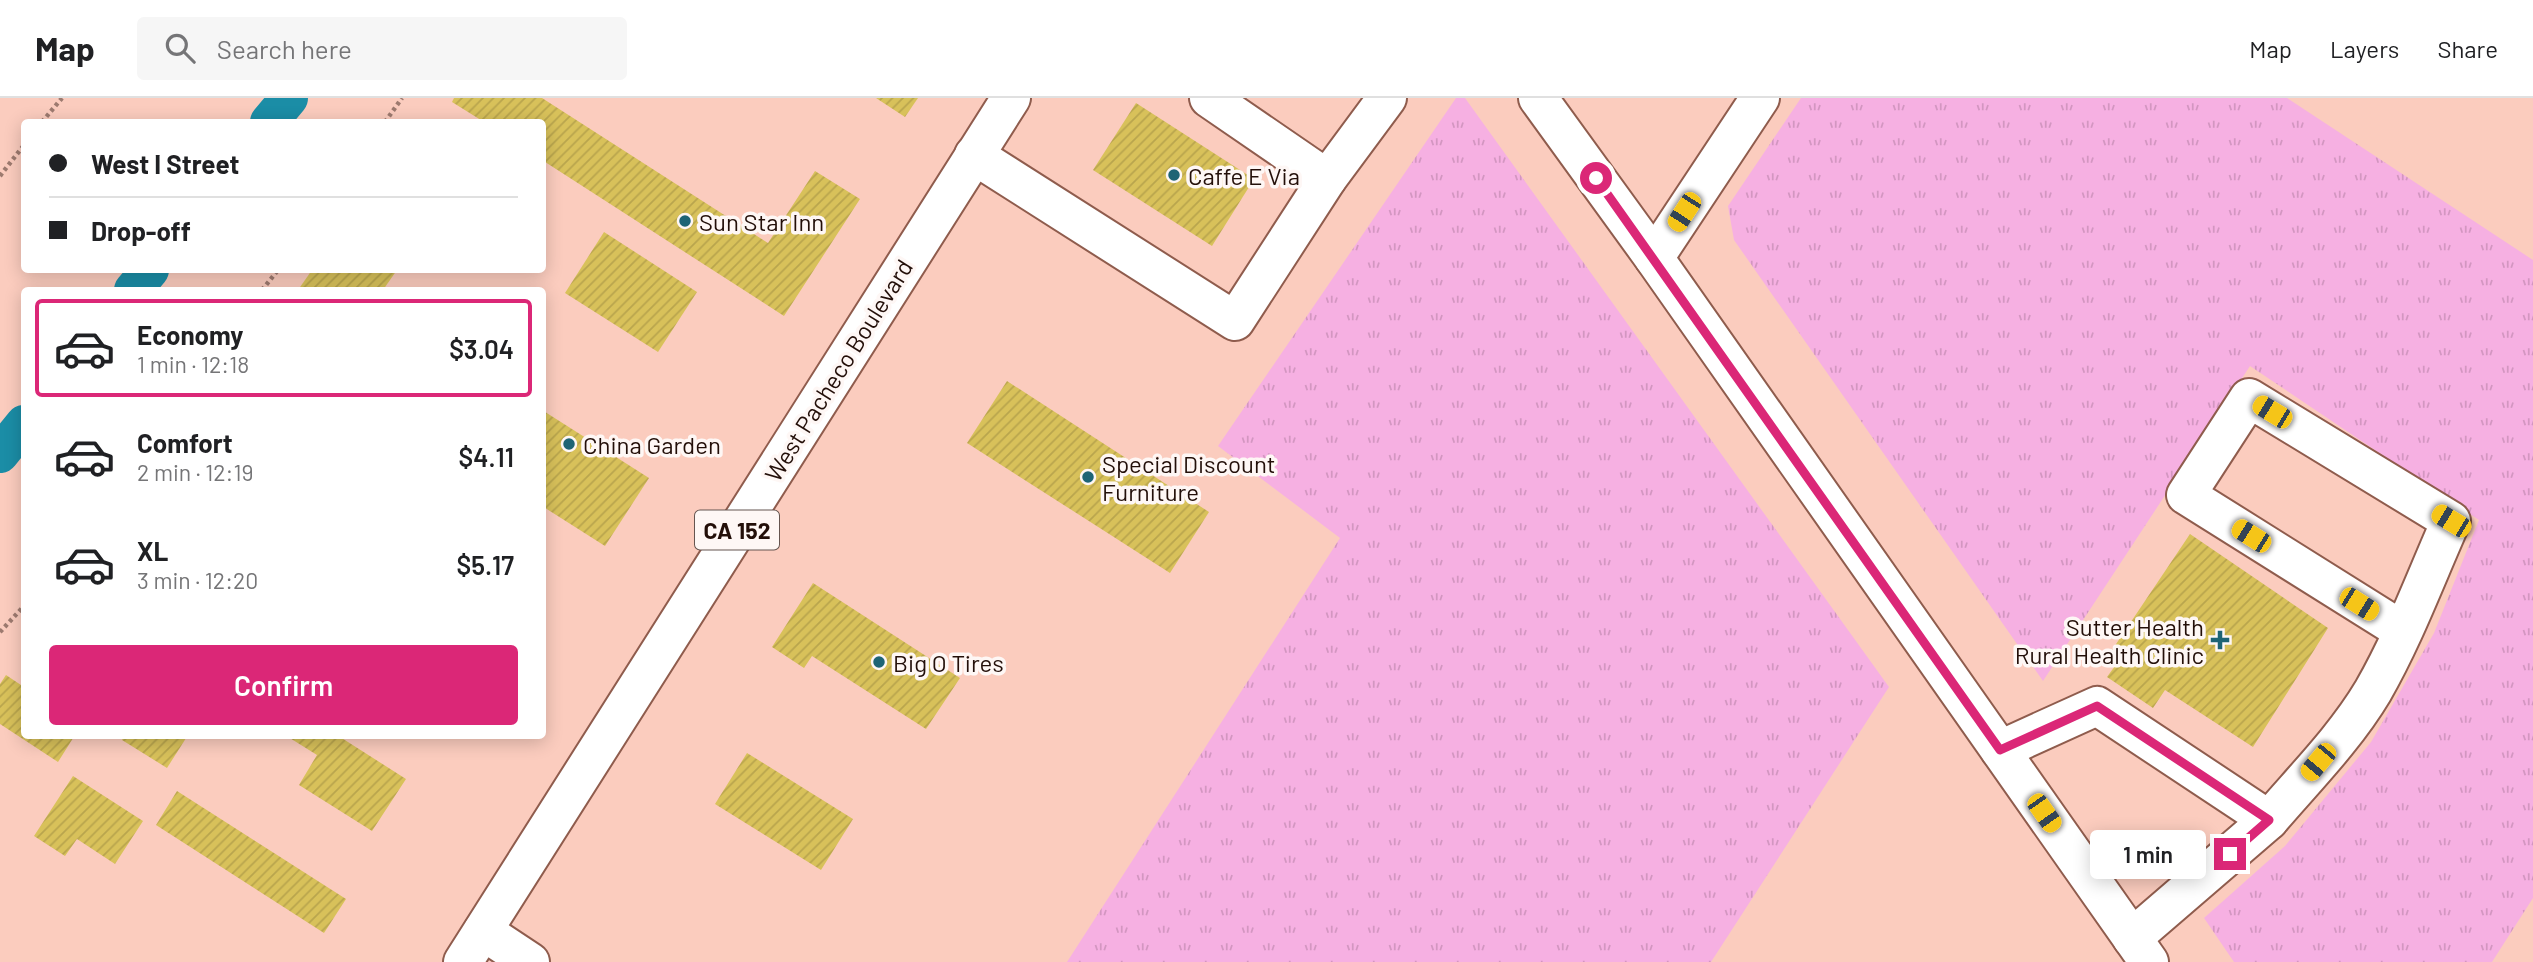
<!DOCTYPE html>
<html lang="en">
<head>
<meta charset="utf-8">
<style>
	:root { --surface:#fff; --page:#f6f6f6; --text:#202124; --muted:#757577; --line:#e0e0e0; --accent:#db2777 }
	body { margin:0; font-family:Barlow,sans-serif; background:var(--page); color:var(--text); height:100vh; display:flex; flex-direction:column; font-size:26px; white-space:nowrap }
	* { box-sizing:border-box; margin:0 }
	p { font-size:23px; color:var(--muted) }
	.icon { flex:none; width:38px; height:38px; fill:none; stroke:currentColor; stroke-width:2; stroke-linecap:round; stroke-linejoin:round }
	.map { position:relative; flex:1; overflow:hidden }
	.details { position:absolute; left:21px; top:189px; width:525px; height:452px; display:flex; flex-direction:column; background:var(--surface); border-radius:7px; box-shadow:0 4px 18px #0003 }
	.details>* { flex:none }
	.banner { position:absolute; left:21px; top:21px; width:525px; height:154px; border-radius:7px; box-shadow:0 4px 18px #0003; display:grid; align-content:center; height:154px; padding:0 28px; background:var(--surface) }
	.end { position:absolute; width:32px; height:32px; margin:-16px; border:9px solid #db2777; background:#fff; box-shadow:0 0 0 4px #fff }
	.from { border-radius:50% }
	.bubble { position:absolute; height:49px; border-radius:7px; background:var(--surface); box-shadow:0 4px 18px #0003; font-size:23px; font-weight:600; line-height:49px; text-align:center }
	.car { position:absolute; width:21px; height:42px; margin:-21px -10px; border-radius:9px; box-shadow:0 0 5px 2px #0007; background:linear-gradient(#f5c518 24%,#345 0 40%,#f5c518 0 76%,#345 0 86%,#f5c518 0) }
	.banner b { display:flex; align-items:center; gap:24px; height:66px; font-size:26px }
	.banner b+b { border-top:2px solid var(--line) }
	.banner i { width:18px; height:18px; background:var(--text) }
	ul { padding:12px 0 0; list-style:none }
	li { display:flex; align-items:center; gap:21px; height:98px; margin:0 14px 10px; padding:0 14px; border:4px solid transparent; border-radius:7px }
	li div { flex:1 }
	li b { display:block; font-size:26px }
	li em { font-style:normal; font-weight:600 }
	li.on { border-color:var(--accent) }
	li>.icon { width:63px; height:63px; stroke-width:1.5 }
	.primary-button { display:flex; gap:14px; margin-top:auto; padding:14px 28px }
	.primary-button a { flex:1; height:80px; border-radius:7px; background:var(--accent); color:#fff; font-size:28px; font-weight:600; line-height:80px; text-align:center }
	header { display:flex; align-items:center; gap:42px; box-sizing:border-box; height:98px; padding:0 35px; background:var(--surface); border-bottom:2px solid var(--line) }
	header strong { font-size:33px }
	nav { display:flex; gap:38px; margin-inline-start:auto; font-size:24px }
	.search { width:490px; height:63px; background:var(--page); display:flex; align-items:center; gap:18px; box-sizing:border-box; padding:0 24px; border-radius:7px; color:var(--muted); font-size:26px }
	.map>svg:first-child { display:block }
</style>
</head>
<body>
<header>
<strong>Map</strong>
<div class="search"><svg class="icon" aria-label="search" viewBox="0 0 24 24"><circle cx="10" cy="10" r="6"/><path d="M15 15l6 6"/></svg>Search here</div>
<nav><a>Map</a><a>Layers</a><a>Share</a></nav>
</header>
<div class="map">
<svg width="2533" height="864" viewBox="0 0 2533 864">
	<defs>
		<pattern id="grass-tufts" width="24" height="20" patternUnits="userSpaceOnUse" patternTransform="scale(1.75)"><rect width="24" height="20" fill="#f6b0e2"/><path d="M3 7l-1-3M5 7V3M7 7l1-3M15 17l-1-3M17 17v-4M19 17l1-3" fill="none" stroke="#d396c1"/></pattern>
		<pattern id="building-hatch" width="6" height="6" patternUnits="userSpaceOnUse" patternTransform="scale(1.75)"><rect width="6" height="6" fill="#d8c15a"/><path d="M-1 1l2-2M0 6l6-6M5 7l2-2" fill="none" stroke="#b9a54d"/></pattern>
	</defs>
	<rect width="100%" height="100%" fill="#fbccbe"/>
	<g fill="url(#grass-tufts)">
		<polygon points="1456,0 1465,0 1889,589 1711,864 1067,864 1340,440 1218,348"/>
		<polygon points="1801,0 2287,0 2533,162 2533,800 2492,864 2234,864 2204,820 2285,748 2371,644 2434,535 2479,422 2250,268 2043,583 1734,142 1728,108"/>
	</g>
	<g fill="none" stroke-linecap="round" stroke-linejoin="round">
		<g stroke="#1b8da6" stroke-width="38">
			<polyline points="269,24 289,0"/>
			<polyline points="133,192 150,172"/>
			<polyline points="0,356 24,326"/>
		</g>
	</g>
	<g fill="url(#building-hatch)">
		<polygon points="454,0 542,0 768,145 815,73 860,101 784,218 542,62 542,24 484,24 452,4"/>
		<polygon points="876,0 918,0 905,19"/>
		<polygon points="1136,5 1254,81 1212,148 1093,72"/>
		<polygon points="604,134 697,194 658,254 565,195"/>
		<polygon points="312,172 397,172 383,192 298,192"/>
		<polygon points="1007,283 1209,414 1170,475 967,345"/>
		<polygon points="542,312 649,380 605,448 542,408"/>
		<polygon points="2190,436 2328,530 2253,649 2165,592 2153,610 2107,579 2120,561 2110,555"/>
		<polygon points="813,485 960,580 926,631 812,558 804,570 772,549"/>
		<polygon points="6,577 24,589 24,637 75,637 58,664 0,626 0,586"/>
		<polygon points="125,637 188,637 167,670 122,642"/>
		<polygon points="285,637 337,637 406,681 372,733 299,687 317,657"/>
		<polygon points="747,655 853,721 821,772 715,706"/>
		<polygon points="73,678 143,723 115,766 77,741 65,758 34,738"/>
		<polygon points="177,693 346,801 324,835 156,727"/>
	</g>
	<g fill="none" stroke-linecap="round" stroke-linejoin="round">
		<g stroke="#8f5c4d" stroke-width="42">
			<g id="minor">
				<polyline points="1209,0 1327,81 1387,0"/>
				<polyline points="1538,0 1654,160 2149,864"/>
				<polyline points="974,57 1235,223 1327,81"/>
				<polyline points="1654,160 1760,0"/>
				<polyline points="2000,652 2097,608 2269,722 2132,840"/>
				<path d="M2269,722C2304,681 2345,640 2373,593C2404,539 2426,479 2451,423L2249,300L2186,397L2403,533"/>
				<polyline points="483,833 530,864"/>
			</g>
		</g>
		<g stroke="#8f5c4d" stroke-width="42">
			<polyline id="highway" points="463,864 1011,0"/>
		</g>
		<g stroke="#9d7a6f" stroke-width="4.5" stroke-dasharray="3.5 3.5" stroke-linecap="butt">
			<polyline points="42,24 62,0"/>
			<polyline points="385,24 402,0"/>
			<polyline points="0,78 24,47"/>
			<polyline points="262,192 278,172"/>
			<polyline points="0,534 24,508"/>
		</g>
		<use href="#minor" stroke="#fff" stroke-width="38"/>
		<use href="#highway" stroke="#fff" stroke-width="38"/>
	</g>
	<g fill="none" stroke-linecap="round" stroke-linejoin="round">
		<polyline stroke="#db2777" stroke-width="9" points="1596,80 2000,652 2097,608 2269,722 2230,756"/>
	</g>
	<g fill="#1e6475" stroke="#fef7f5" stroke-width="2.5">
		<circle cx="1174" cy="77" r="7"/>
		<circle cx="685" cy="123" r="7"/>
		<circle cx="569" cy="346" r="7"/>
		<circle cx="1088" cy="379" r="7"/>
		<path d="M2216.5 531.5h7v7h7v7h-7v7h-7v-7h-7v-7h7z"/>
		<circle cx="879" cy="564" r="7"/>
	</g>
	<g text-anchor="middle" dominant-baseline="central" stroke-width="7" stroke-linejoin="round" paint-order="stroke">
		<rect fill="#fef7f5" stroke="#655550" stroke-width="2" x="695" y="412.5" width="84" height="39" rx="5"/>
		<g font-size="23" font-weight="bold" fill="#230f09">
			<text x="737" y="432">CA 152</text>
		</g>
		<g font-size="24" fill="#230f09" stroke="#fef7f5" text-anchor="start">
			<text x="1188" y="77">Caffe E Via</text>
			<text x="699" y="123">Sun Star Inn</text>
			<text x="583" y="346">China Garden</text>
			<text x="1102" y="365">Special Discount<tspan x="1102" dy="28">Furniture</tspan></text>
			<text x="2204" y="528" text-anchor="end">Sutter Health<tspan x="2204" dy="28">Rural Health Clinic</tspan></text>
			<text x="893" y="564">Big O Tires</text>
		</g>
		<g font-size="24" fill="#230f09" stroke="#fef7f5">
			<text transform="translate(838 272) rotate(-58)">West Pacheco Boulevard</text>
		</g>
	</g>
</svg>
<i class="end from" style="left:1596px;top:80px"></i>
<i class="end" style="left:2230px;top:756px"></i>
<div class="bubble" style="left:2090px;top:732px;width:116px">1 min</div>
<i class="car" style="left:1684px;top:114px;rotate:213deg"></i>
<i class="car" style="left:2272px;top:314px;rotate:301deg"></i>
<i class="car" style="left:2451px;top:423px;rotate:301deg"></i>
<i class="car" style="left:2251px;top:438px;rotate:302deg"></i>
<i class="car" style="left:2359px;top:506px;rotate:122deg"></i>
<i class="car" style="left:2318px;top:664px;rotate:220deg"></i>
<i class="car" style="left:2044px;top:715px;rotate:145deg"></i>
<div class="banner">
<b><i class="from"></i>West I Street</b>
<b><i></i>Drop-off</b>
</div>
<section class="details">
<ul>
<li class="on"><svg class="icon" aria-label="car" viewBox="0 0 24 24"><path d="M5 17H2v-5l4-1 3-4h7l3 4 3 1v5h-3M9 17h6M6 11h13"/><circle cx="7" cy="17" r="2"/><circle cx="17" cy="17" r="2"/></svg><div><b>Economy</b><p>1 min · 12:18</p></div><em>$3.04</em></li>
<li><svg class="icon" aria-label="car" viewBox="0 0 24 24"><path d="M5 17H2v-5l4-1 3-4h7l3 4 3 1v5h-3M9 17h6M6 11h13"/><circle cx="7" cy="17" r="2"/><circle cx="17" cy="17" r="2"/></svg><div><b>Comfort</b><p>2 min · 12:19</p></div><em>$4.11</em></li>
<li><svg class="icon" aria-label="car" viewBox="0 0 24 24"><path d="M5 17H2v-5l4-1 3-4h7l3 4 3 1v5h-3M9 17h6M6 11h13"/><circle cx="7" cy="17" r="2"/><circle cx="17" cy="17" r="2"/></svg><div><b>XL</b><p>3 min · 12:20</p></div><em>$5.17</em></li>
</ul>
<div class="primary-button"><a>Confirm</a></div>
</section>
</div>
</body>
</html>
